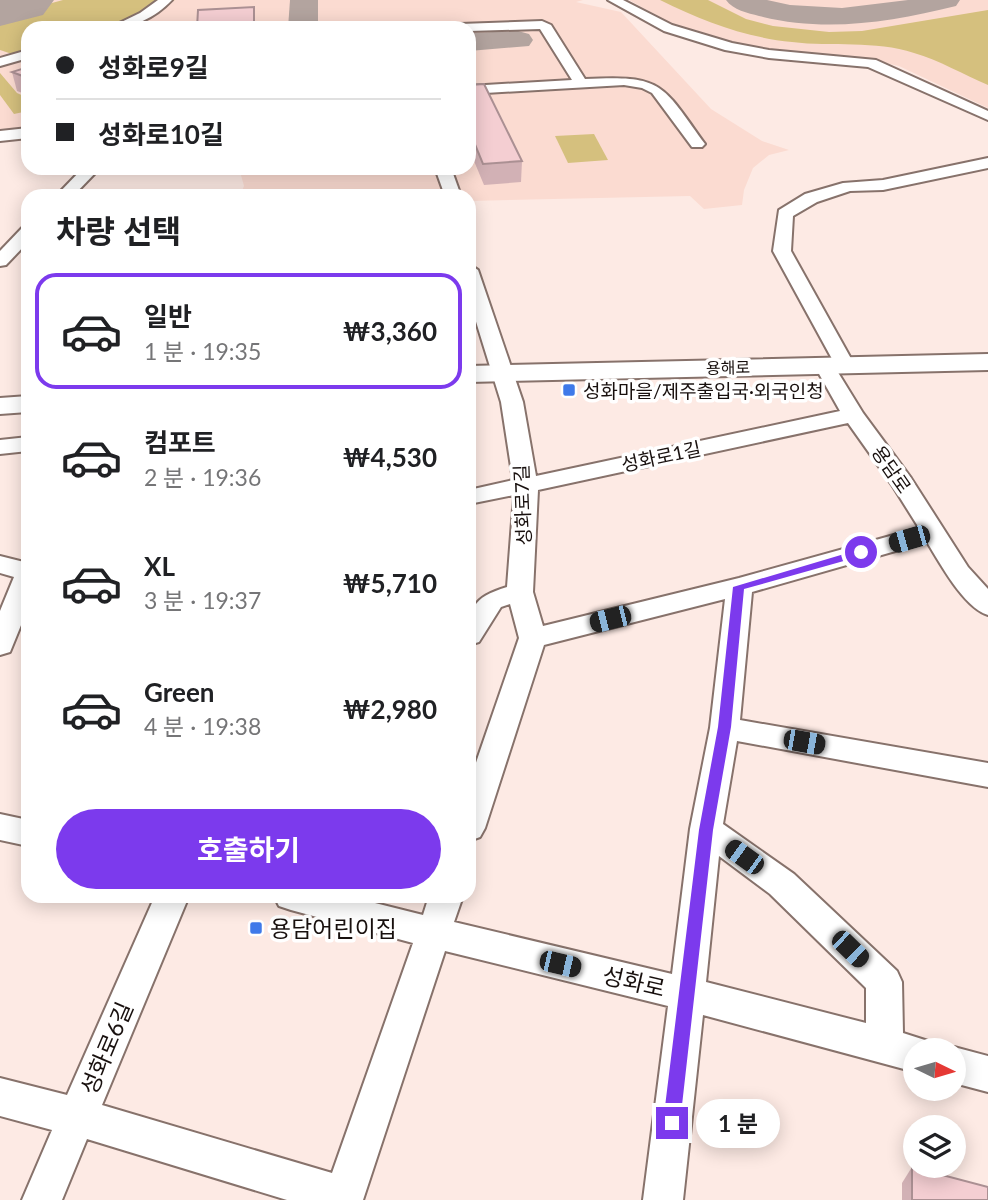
<!DOCTYPE html>
<html lang="ko">
<head>
<meta charset="utf-8">
<style>
	:root { --surface:#fff; --page:#f6f6f6; --text:#202124; --muted:#757577; --line:#e0e0e0; --accent:#7c3aed }
	body { margin:0; font-family:Lato,"Noto Sans KR",sans-serif; background:var(--page); color:var(--text); height:100vh; display:flex; flex-direction:column; font-size:26px; white-space:nowrap }
	* { box-sizing:border-box; margin:0 }
	p { font-size:23px; color:var(--muted) }
	.icon { flex:none; width:38px; height:38px; fill:none; stroke:currentColor; stroke-width:2; stroke-linecap:round; stroke-linejoin:round }
	.map { position:relative; flex:1; overflow:hidden }
	.side { position:absolute; left:21px; top:189px; width:455px; height:714px; display:flex; flex-direction:column; background:var(--surface); border-radius:21px; box-shadow:0 4px 18px #0003 }
	.side>* { flex:none }
	.top-card { position:absolute; left:21px; top:21px; width:455px; height:154px; border-radius:21px; box-shadow:0 4px 18px #0003; display:grid; align-content:center; height:154px; padding:0 35px; background:var(--surface) }
	.needle { width:46px; rotate:95deg }
	.fabs { position:absolute; left:903px; top:1038px; display:grid; gap:14px }
	.fabs a { display:grid; place-items:center; width:63px; height:63px; border-radius:50%; background:var(--surface); box-shadow:0 4px 18px #0003; font-size:35px }
	.end { position:absolute; width:32px; height:32px; margin:-16px; border:9px solid #7c3aed; background:#fff; box-shadow:0 0 0 4px #fff }
	.from { border-radius:50% }
	.bubble { position:absolute; height:49px; border-radius:24px; background:var(--surface); box-shadow:0 4px 18px #0003; font-size:23px; font-weight:700; line-height:49px; text-align:center }
	.car { position:absolute; width:21px; height:42px; margin:-21px -10px; border-radius:9px; box-shadow:0 0 5px 2px #0007; background:linear-gradient(#222 24%,#8ab4d8 0 40%,#222 0 76%,#8ab4d8 0 86%,#222 0) }
	.top-card b { display:flex; align-items:center; gap:24px; height:66px; font-size:26px }
	.top-card b+b { border-top:2px solid var(--line) }
	.top-card i { width:18px; height:18px; background:var(--text) }
	ul { padding:0; list-style:none }
	li { display:flex; align-items:center; gap:21px; height:116px; margin:0 14px 10px; padding:0 21px; border:4px solid transparent; border-radius:21px }
	li div { flex:1 }
	li b { display:block; font-size:26px }
	li em { font-style:normal; font-weight:700 }
	li.active { border-color:var(--accent) }
	li>.icon { width:63px; height:63px; stroke-width:1.5 }
	h2 { padding:0 35px; font-size:32px; line-height:84px }
	.button { display:flex; gap:14px; margin-top:auto; padding:14px 35px }
	.button a { flex:1; height:80px; border-radius:42px; background:var(--accent); color:#fff; font-size:28px; font-weight:700; line-height:80px; text-align:center }
	.map>svg:first-child { display:block }
</style>
</head>
<body>
<div class="map">
<svg width="988" height="1200" viewBox="0 0 988 1200">
	<rect width="100%" height="100%" fill="#fdeae4"/>
	<g fill="#fbdbd1">
		<polygon points="0,0 583,0 576,2 621,12 711,109 762,141 789,150 769,155 753,168 744,190 742,205 704,209 690,196 469,201 469,196 252,195 242,191 244,186 239,168 469,168 469,28 28,28 28,132 0,134"/>
		<polygon points="629,0 988,0 988,108 899,66 857,57 766,50 703,35 667,21"/>
	</g>
	<g fill="#d5c07e">
		<polygon points="63,0 175,0 122,28 28,28 28,57 24,58 0,50 0,17"/>
		<path d="M660,0H708L746,19L773,26L829,32L862,31L988,10V85C964,75 939,60 914,53C875,40 832,47 792,42C743,37 703,21 660,0Z"/>
		<polygon points="0,73 17,93 28,98 28,111 14,114 0,95"/>
		<polygon points="594,134 608,160 568,163 555,136"/>
	</g>
	<g fill="none" stroke-linecap="round" stroke-linejoin="round">
		<g fill="#b3a49f" fill-rule="evenodd">
			<polygon points="290,0 318,0 318,28 288,28"/>
			<path d="M726,0H767L790,5L842,8L908,0H960L956,6C890,22 826,33 759,16C748,13 733,10 726,0Z"/>
			<polygon points="518,31 529,34 533,40 529,46 469,51 469,33"/>
		</g>
		<polygon fill="#b3a49f" fill-rule="evenodd" points="0,0 54,0 43,15 0,26"/>
		<g stroke="#87726b" stroke-width="4">
			<g id="minor">
				<path d="M158,0H172C155,18 133,28 109,28L140,13Z"/>
				<polygon points="608,0 623,0 672,25 732,43 769,50 876,60 988,111 988,120 868,67 769,58 725,50 664,31"/>
				<path d="M542,21L551,25L585,79C663,75 661,83 705,144L702,147H692L652,93L642,88L624,85L469,94V86L572,80L540,29L469,31V28H454L460,24Z"/>
				<polygon points="28,50 28,58 0,66 0,58"/>
				<polygon points="28,128 28,138 0,141 0,131"/>
				<polygon points="988,158 988,168 883,190 850,191 817,202 793,216 791,251 854,364 851,368 837,368 773,251 779,210 805,194 843,183 883,180"/>
				<polygon points="83,168 100,168 73,196 56,196"/>
				<polygon points="435,168 451,168 461,196 445,196"/>
				<polygon points="28,227 28,242 6,265 0,266 0,251 22,228"/>
				<path d="M469,264L478,270L523,402L536,476L840,411L814,365L817,361H831L863,413L911,478L968,567L988,589V615C964,608 940,563 927,542L752,592L740,720L988,763V787L737,741L723,824L794,874L897,971L902,982L903,1033L928,1041L932,1050H915V1072L703,1015L683,1200H643L668,1006L445,951L363,1200H287L87,1139L62,1200H22L52,1130L0,1116V1078L67,1095L155,896H189L102,1105L332,1173L413,943L291,910L279,906L274,896H347L423,915L429,896H463L454,922L672,974L690,829L710,728L725,599L544,645L485,828L480,837L469,841V783L519,638L510,604L501,607L479,642L469,645C469,608 471,598 507,587L514,495L469,504V490L513,480L501,402L469,299ZM848,423L892,485L919,528L739,578L543,626L533,592L538,490ZM719,856L770,894L866,988V1023L706,982Z"/>
				<polygon points="28,437 28,451 0,454 0,440"/>
				<polygon points="0,556 28,563 28,608 10,652 0,655 0,611 14,577 0,573"/>
				<polygon points="0,814 28,820 28,846 0,840"/>
				<polygon points="954,1047 988,1056 988,1092 954,1083 954,1050 946,1050"/>
			</g>
		</g>
		<g stroke="#87726b" stroke-width="4">
			<g id="major">
				<polygon points="988,354 988,370 469,382 469,366"/>
				<polygon points="28,396 28,412 0,414 0,398"/>
			</g>
		</g>
		<use href="#minor" fill="#fff" fill-rule="evenodd"/>
		<use href="#major" fill="#fff" fill-rule="evenodd"/>
	</g>
	<g fill="#d2b1b5">
		<polygon points="28,67 28,95 17,91 12,72"/>
		<polygon points="469,85 522,161 521,182 484,185 469,149"/>
		<polygon points="912,1167 988,1200 902,1200 902,1183"/>
	</g>
	<g fill="#f4ced2" stroke="#ab9093" stroke-width="2">
		<polygon points="254,7 254,25 257,24 257,28 197,28 198,10"/>
		<polygon points="28,67 28,78 12,72"/>
		<polygon points="484,84 522,161 483,164 469,130 469,85"/>
		<polygon points="912,1167 988,1187 988,1200 912,1200"/>
	</g>
	<polygon fill="#7c3aed" points="861,549 866,552 865,555 744,589 731,727 713,830 680,1123 678,1129 672,1131 666,1129 663,1123 699,830 718,727 733,587"/>
	<g fill="#3f79e9" stroke="#fff" stroke-width="2.5">
		<rect x="562" y="383" width="14" height="14" rx="3.5"/>
		<rect x="249" y="921" width="14" height="14" rx="3.5"/>
	</g>
	<g text-anchor="middle" dominant-baseline="central" stroke-width="7" stroke-linejoin="round" paint-order="stroke">
		<g font-size="16" fill="#18100e" stroke="#fff">
			<text transform="translate(728 367) rotate(-1)">용해로</text>
		</g>
		<g font-size="19" fill="#18100e" stroke="#fff" text-anchor="start">
			<text x="583" y="390">성화마을/제주출입국·외국인청</text>
		</g>
		<g font-size="19" fill="#18100e" stroke="#fff">
			<text transform="translate(661 456) rotate(-12)">성화로1길</text>
			<text transform="translate(892 469) rotate(55)">용담로</text>
			<text transform="translate(522 505) rotate(-92)">성화로7길</text>
		</g>
		<g font-size="23" fill="#18100e" stroke="#fff" text-anchor="start">
			<text x="270" y="928">용담어린이집</text>
		</g>
		<g font-size="23" fill="#18100e" stroke="#fff">
			<text transform="translate(634 981) rotate(13)">성화로</text>
			<text transform="translate(106 1048) rotate(-67)">성화로6길</text>
		</g>
	</g>
</svg>
<div class="fabs">
<a><svg class="needle" viewBox="-14 -14 28 28"><path d="M0-13l5 13h-10z" fill="#e53935"/><path d="M0 13l5-13h-10z" fill="#757577"/></svg></a>
<a><svg class="icon" aria-label="layers" viewBox="0 0 24 24"><path d="M12 4l9 5-9 5-9-5zM3 14l9 5 9-5"/></svg></a>
</div>
<i class="end from" style="left:861px;top:552px"></i>
<i class="end" style="left:672px;top:1123px"></i>
<div class="bubble" style="left:696px;top:1099px;width:84px">1 분</div>
<i class="car" style="left:909px;top:539px;rotate:254deg"></i>
<i class="car" style="left:610px;top:619px;rotate:256deg"></i>
<i class="car" style="left:804px;top:742px;rotate:100deg"></i>
<i class="car" style="left:744px;top:857px;rotate:306deg"></i>
<i class="car" style="left:850px;top:949px;rotate:134deg"></i>
<i class="car" style="left:560px;top:964px;rotate:103deg"></i>
<div class="top-card">
<b><i class="from"></i>성화로9길</b>
<b><i></i>성화로10길</b>
</div>
<section class="side">
<h2>차량 선택</h2>
<ul>
<li class="active"><svg class="icon" aria-label="car" viewBox="0 0 24 24"><path d="M5 17H2v-5l4-1 3-4h7l3 4 3 1v5h-3M9 17h6M6 11h13"/><circle cx="7" cy="17" r="2"/><circle cx="17" cy="17" r="2"/></svg><div><b>일반</b><p>1 분 · 19:35</p></div><em>₩3,360</em></li>
<li><svg class="icon" aria-label="car" viewBox="0 0 24 24"><path d="M5 17H2v-5l4-1 3-4h7l3 4 3 1v5h-3M9 17h6M6 11h13"/><circle cx="7" cy="17" r="2"/><circle cx="17" cy="17" r="2"/></svg><div><b>컴포트</b><p>2 분 · 19:36</p></div><em>₩4,530</em></li>
<li><svg class="icon" aria-label="car" viewBox="0 0 24 24"><path d="M5 17H2v-5l4-1 3-4h7l3 4 3 1v5h-3M9 17h6M6 11h13"/><circle cx="7" cy="17" r="2"/><circle cx="17" cy="17" r="2"/></svg><div><b>XL</b><p>3 분 · 19:37</p></div><em>₩5,710</em></li>
<li><svg class="icon" aria-label="car" viewBox="0 0 24 24"><path d="M5 17H2v-5l4-1 3-4h7l3 4 3 1v5h-3M9 17h6M6 11h13"/><circle cx="7" cy="17" r="2"/><circle cx="17" cy="17" r="2"/></svg><div><b>Green</b><p>4 분 · 19:38</p></div><em>₩2,980</em></li>
</ul>
<div class="button"><a>호출하기</a></div>
</section>
</div>
</body>
</html>
